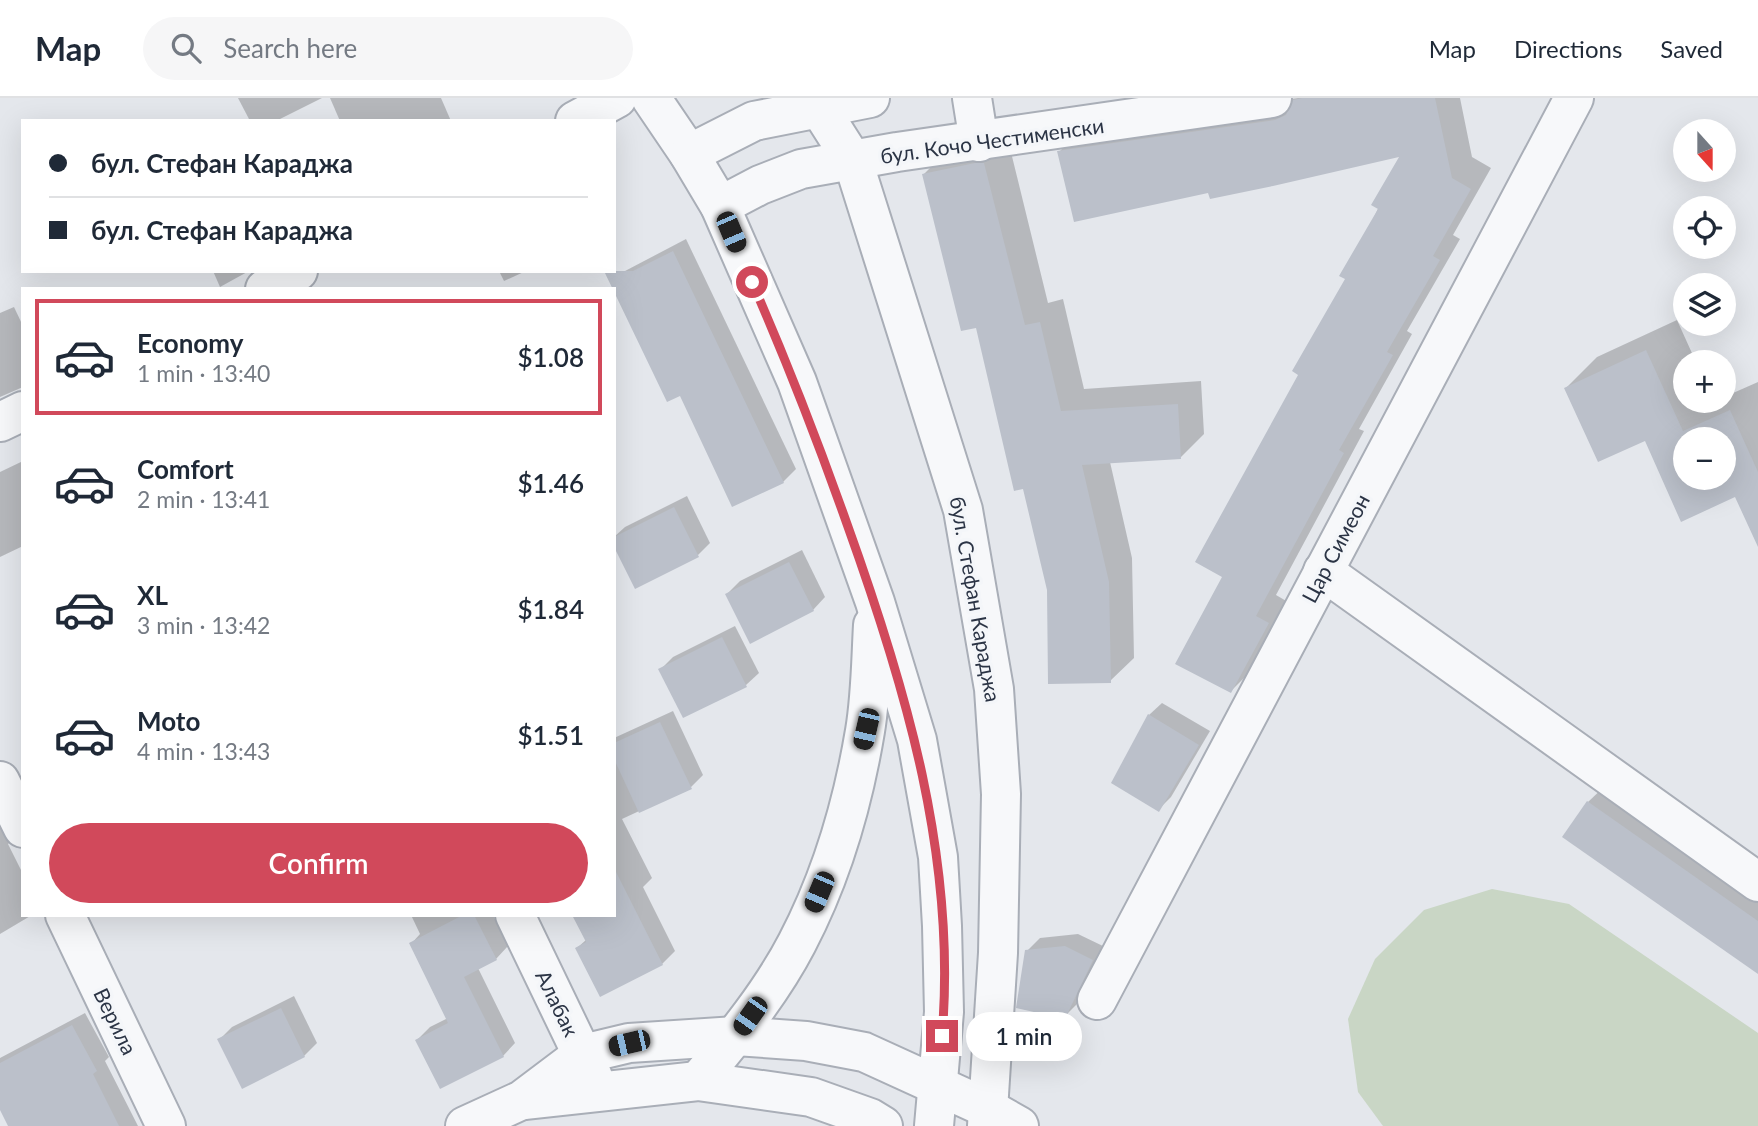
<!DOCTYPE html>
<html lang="en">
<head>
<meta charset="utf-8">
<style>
	:root { --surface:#fff; --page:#f6f6f7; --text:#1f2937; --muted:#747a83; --line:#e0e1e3; --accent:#d1495b }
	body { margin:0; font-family:Lato,sans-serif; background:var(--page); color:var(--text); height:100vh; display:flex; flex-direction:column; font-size:26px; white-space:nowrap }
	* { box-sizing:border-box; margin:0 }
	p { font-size:23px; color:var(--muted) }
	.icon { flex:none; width:38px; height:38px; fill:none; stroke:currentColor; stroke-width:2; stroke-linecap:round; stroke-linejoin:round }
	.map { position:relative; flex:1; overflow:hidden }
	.side { position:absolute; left:21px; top:189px; width:595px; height:630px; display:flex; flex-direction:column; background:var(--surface); border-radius:0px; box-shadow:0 7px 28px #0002 }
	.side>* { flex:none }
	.guide { position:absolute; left:21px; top:21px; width:595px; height:154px; border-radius:0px; box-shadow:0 7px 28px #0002; display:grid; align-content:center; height:154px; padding:0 28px; background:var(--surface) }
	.needle { width:46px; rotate:159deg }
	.controls { position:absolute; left:1673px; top:21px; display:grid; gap:14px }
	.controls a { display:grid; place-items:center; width:63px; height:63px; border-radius:50%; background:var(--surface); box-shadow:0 7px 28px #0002; font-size:35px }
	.end { position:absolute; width:32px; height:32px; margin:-16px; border:9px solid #d1495b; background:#fff; box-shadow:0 0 0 4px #fff }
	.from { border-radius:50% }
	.bubble { position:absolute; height:49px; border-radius:24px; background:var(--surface); box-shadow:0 7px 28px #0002; font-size:23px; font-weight:600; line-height:49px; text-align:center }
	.car { position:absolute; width:21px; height:42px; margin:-21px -10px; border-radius:9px; box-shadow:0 0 5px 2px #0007; background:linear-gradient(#222 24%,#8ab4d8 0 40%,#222 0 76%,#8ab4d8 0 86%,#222 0) }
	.guide b { display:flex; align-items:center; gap:24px; height:66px; font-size:26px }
	.guide b+b { border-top:2px solid var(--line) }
	.guide i { width:18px; height:18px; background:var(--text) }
	ul { padding:12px 0 0; list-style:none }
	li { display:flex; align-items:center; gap:21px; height:116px; margin:0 14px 10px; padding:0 14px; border:4px solid transparent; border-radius:0px }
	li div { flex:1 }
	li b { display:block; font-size:26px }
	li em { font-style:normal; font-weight:600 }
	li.active { border-color:var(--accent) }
	li>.icon { width:63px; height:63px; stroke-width:1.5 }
	.action { display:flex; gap:14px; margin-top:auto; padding:14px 28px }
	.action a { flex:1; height:80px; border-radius:42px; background:var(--accent); color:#fff; font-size:28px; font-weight:600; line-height:80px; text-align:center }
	header { display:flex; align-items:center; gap:42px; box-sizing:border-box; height:98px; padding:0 35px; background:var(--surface); border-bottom:2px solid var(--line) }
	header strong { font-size:33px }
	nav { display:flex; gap:38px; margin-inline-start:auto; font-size:24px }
	.search { width:490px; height:63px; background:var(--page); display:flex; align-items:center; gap:18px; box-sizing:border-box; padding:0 24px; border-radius:38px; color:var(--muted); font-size:26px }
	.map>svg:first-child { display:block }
</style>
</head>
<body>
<header>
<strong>Map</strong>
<div class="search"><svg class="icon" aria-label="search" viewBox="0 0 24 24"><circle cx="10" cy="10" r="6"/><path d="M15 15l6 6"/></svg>Search here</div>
<nav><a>Map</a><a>Directions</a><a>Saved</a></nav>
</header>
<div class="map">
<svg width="1758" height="1028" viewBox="0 0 1758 1028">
	<rect width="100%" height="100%" fill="#e4e7ec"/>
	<polygon fill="#c9d6c5" points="1492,791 1569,806 1758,935 1758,1028 1383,1028 1358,994 1348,921 1375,861 1424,812"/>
	<g fill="#0003" fill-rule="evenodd">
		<polygon points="238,0 322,0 276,23 250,23"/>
		<polygon points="330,0 441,0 451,23 340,23"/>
		<polygon points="1298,0 1460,0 1472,59 1491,70 1453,137 1460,141 1407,233 1412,236 1359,331 1364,333 1276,497 1288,504 1252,572 1231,593 1224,478 1347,180 1402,57 1210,93 1059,54 1080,33"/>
		<polygon points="1008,42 1048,205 1063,201 1084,291 1201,283 1204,336 1181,359 1110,364 1132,460 1134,560 1110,583 1049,492 1024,388 978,228 924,76 947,53"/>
		<polygon points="686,141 796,371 783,384 681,295 612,185 625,173"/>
		<polygon points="213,173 249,173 220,189"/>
		<polygon points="499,173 526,173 504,183"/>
		<polygon points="14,209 23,228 23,289 0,299 0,215"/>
		<path d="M1677,222L1696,264H1685V303H1724V299L1758,284V445L1736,397L1682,421L1646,340L1566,290L1597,259ZM1685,341H1724V380H1685Z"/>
		<polygon points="23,363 23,448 0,459 0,374"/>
		<polygon points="687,398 710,445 698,457 614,439 625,429"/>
		<polygon points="802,452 825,499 813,512 727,496 740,483"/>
		<polygon points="735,528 759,575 746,587 661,571 673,559"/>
		<polygon points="1162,605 1210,633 1171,699 1159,711 1149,617"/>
		<polygon points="673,613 703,677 691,689 622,721 652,780 643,789 675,853 662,866 577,850 614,817 614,640"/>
		<polygon points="1607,686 1758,792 1758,874 1588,704"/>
		<polygon points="0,695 20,734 8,746 23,776 23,817 32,817 0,836"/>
		<polygon points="411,817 493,817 508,848 496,861 478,870 515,945 503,958 417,942 430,929 448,920 411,846 420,836"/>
		<polygon points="1078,836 1105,849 1077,906 1064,919 1027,853 1040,840"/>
		<polygon points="294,898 317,945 304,958 243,989 219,942 232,929"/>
		<polygon points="85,915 109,959 105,963 138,1028 42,1028 0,1008 0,960"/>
	</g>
	<g fill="#bbc0ca" fill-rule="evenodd">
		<polygon points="1302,0 1435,0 1452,80 1471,91 1433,158 1440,162 1387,254 1393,257 1339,352 1344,355 1256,518 1269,525 1231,595 1175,566 1222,479 1195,464 1298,277 1292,273 1345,181 1339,178 1378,111 1371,107 1399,59 1273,88 1210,101 1208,95 1074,124 1057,53 1275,22 1286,17 1293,2"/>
		<polygon points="975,65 984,65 1025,227 1040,224 1061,313 1178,306 1181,361 1082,367 1109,484 1111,585 1048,586 1047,492 1023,391 1014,393 976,230 961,233 922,76"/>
		<polygon points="673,153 784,385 732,409 680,298 667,304 604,173 633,173"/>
		<path d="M1646,252L1683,333L1730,312L1758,374V449L1735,399L1681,424L1645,343L1598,364L1564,290ZM1685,341H1724V380H1685Z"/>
		<polygon points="674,409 699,459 635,491 614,449 614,439"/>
		<polygon points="789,464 814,513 750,546 725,496"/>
		<polygon points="722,539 747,589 683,620 658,571"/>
		<polygon points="1148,616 1199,647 1159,714 1111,685"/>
		<polygon points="660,624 692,691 639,715 614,661 614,645"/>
		<polygon points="1587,703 1758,823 1758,876 1562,739"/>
		<polygon points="614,770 663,867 600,899 575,850 586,844 572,817 614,817"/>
		<polygon points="463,817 474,817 497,862 464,879 504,959 440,991 415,942 448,925 409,845"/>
		<polygon points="1065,848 1093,862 1065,921 1016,910 1025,852"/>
		<polygon points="281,910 305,959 242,991 217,941"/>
		<polygon points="72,927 97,973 93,976 119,1028 8,1028 0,1012 0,965"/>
	</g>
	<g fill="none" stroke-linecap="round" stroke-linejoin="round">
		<g stroke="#a9aeb7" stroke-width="42">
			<g id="minor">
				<polyline points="651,0 689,56 720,108 797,284 875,504 917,642 938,759 942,828 944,914 934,1028"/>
				<polyline points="813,0 853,63 963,412 994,591 1001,696 998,855 987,1028"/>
				<polyline points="972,0 979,44"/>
				<polyline points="575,23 617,0"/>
				<polyline points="689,56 754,23 870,0"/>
				<polyline points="720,108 760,87 801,71 897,54 1272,0"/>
				<polyline points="265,191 298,173"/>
				<polyline points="0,324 23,313"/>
				<polyline points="1323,473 1758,784"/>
				<polyline points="0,683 23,730"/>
				<polyline points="65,817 166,1028"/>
				<polyline points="515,817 593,979"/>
				<polyline points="1097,902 1574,0"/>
				<path d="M698,983C734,940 771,895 797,845C831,780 853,705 865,633C871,598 871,562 873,527"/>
				<polyline points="524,1002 698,983 811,999 870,1020 883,1028"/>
				<polyline points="465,1028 522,1002 583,956 629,945 736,938 806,943 864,954 989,1011 1019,1028"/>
			</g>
		</g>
		<use href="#minor" stroke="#f7f8fa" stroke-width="38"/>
	</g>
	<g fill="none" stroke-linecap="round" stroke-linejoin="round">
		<path stroke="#d1495b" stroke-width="9" d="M752,184C787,264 818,344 847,426C906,590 957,761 942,938"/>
	</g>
	<g text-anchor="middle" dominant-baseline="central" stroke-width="7" stroke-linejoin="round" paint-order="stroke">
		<g font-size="21" fill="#2b3445" stroke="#f4f6f9">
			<text transform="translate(992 42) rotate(-8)">бул. Кочо Честименски</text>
			<text transform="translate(1335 450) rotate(-62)">Цар Симеон</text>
			<text transform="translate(976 501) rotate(80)">бул. Стефан Караджа</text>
			<text transform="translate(558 905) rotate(64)">Алабак</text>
			<text transform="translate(116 923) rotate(64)">Верила</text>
		</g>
	</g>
</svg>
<div class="controls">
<a><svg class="needle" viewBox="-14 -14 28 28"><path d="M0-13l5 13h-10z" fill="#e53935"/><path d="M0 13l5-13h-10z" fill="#747a83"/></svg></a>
<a><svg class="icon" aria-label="locate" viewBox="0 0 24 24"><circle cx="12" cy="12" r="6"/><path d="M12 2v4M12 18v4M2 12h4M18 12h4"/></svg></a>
<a><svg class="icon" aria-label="layers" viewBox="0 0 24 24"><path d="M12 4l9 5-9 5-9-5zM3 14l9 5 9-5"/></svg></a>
<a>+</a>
<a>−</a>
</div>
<i class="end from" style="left:752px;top:184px"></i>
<i class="end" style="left:942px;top:938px"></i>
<div class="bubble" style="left:966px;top:914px;width:116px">1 min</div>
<i class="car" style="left:731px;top:134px;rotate:157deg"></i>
<i class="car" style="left:866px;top:631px;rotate:193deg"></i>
<i class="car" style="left:819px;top:794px;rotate:203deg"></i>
<i class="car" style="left:750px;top:918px;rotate:215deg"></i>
<i class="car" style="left:629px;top:945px;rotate:257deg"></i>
<div class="guide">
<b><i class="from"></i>бул. Стефан Караджа</b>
<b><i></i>бул. Стефан Караджа</b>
</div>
<section class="side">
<ul>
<li class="active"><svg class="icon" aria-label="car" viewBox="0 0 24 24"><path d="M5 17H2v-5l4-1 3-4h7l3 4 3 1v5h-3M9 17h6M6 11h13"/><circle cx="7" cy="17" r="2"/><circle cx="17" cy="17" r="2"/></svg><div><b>Economy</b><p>1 min · 13:40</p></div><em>$1.08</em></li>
<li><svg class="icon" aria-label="car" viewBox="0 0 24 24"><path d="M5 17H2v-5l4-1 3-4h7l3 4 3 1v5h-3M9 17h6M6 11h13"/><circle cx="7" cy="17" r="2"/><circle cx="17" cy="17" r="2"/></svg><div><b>Comfort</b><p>2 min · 13:41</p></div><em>$1.46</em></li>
<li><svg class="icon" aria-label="car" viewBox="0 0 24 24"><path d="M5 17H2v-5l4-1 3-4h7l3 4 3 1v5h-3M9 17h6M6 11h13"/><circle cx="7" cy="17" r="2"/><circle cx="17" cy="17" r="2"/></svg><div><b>XL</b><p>3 min · 13:42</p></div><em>$1.84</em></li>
<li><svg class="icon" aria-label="car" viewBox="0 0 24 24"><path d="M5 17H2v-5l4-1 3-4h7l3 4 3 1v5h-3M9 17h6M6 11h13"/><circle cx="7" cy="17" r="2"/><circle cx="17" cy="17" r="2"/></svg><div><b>Moto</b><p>4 min · 13:43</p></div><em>$1.51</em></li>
</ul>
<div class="action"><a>Confirm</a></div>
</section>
</div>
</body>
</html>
